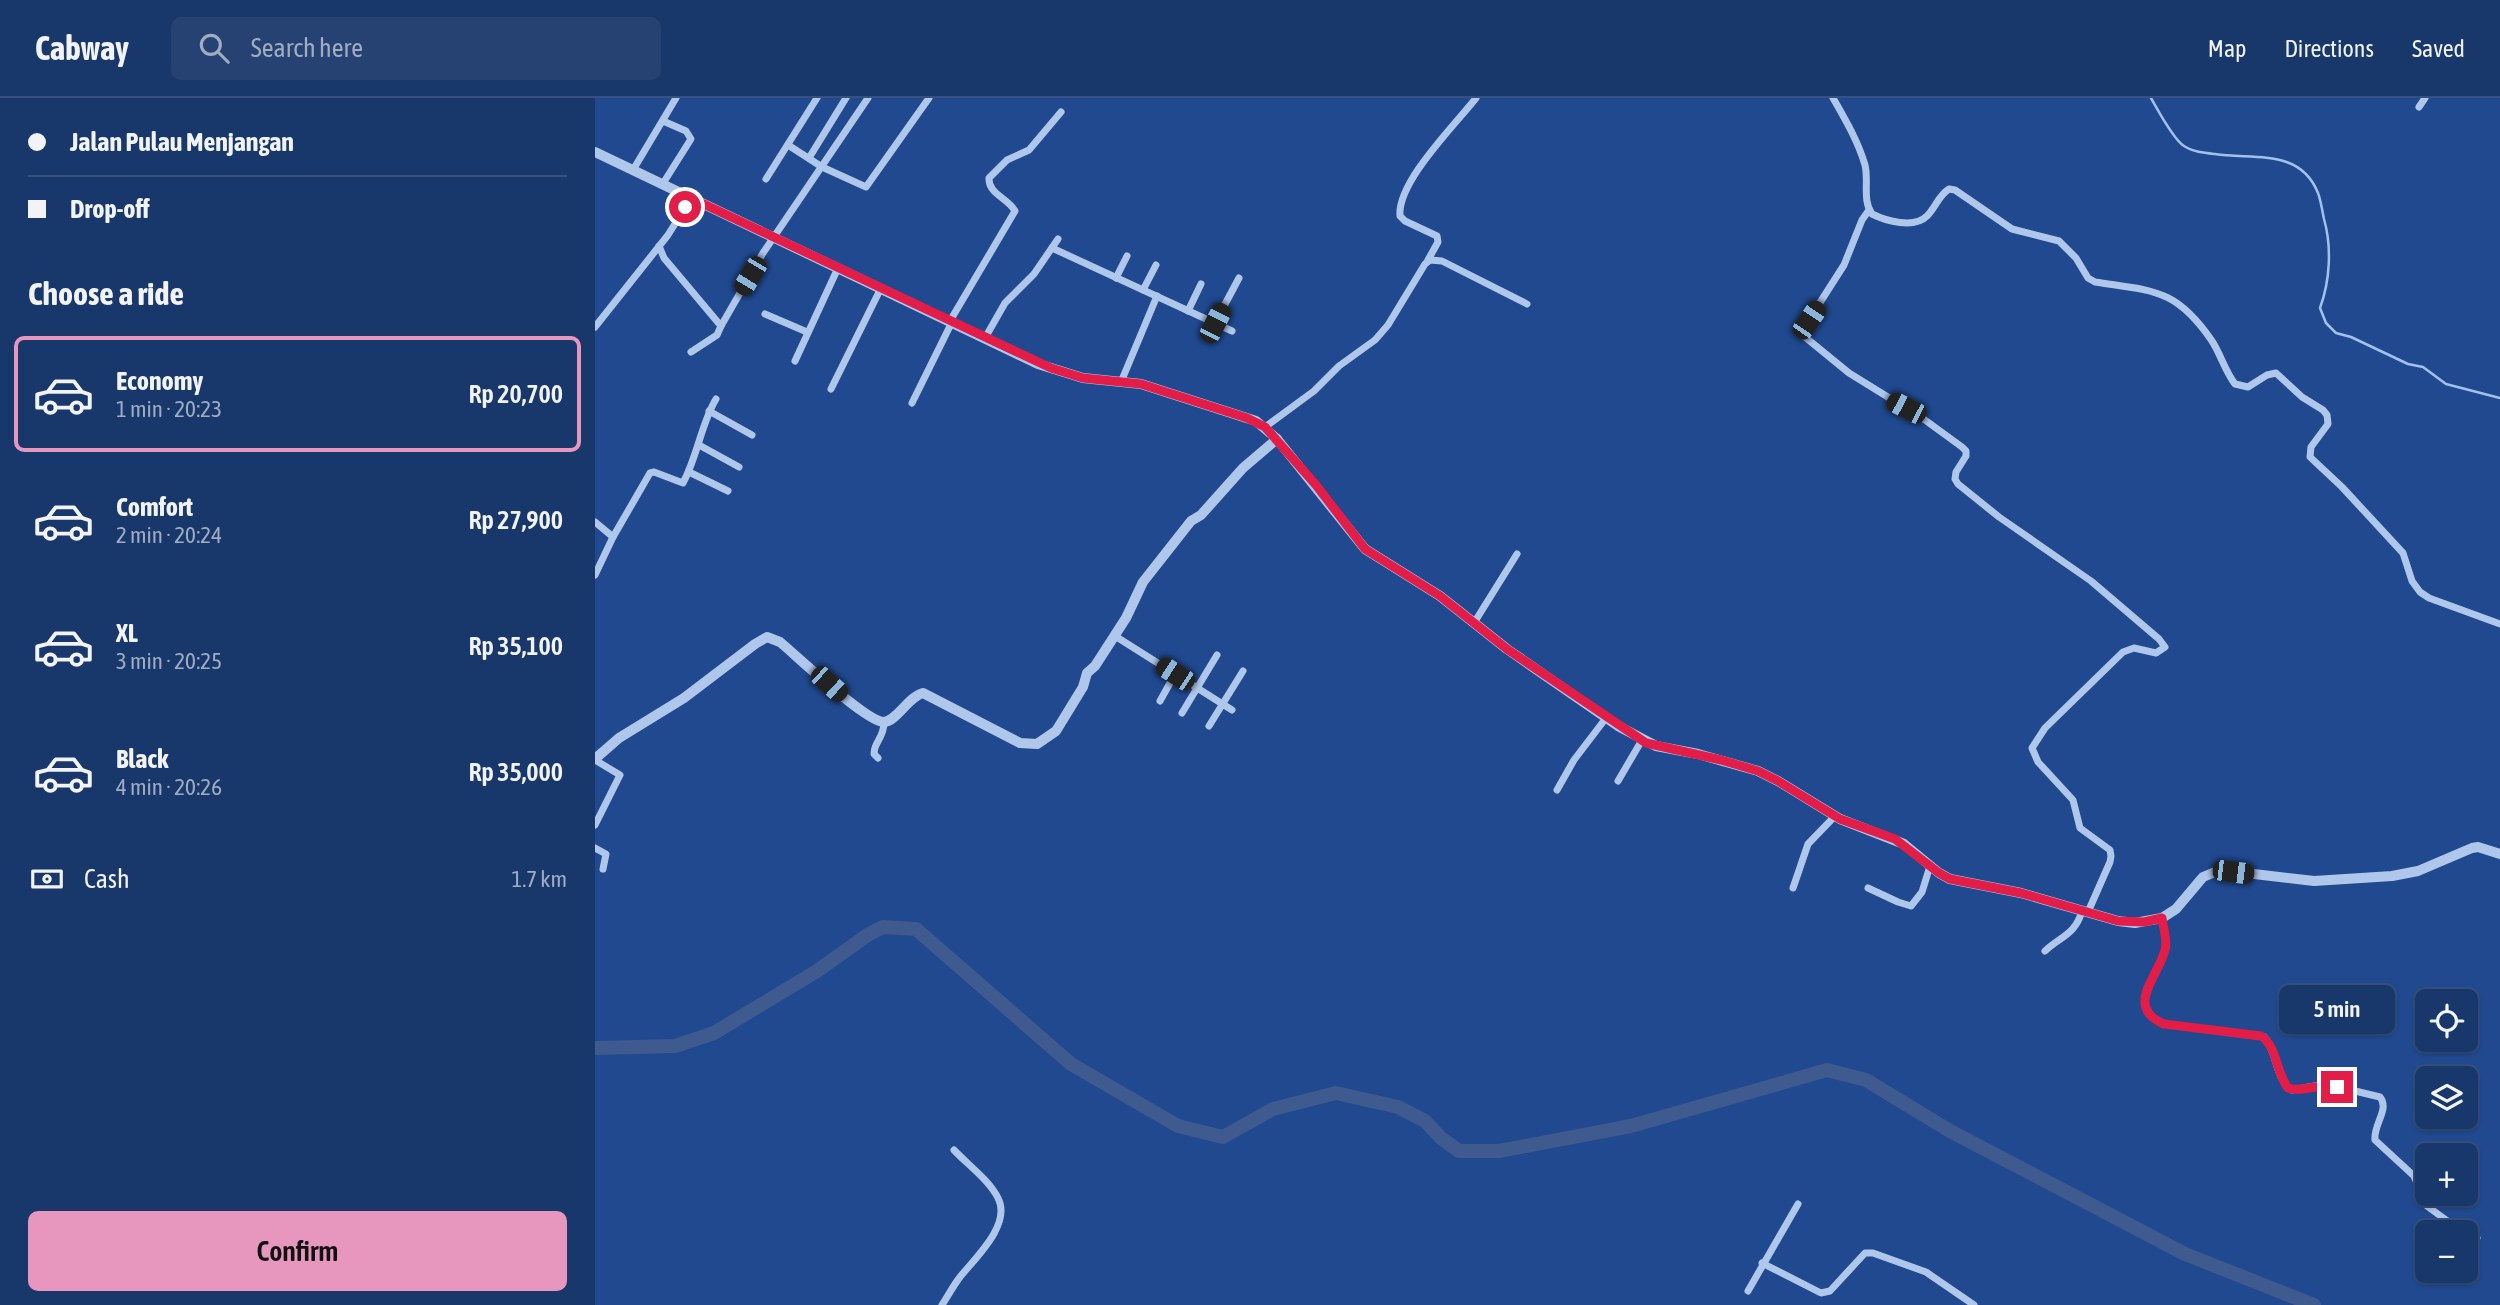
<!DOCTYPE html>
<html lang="en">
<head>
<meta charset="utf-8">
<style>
	:root { --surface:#18376b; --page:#254273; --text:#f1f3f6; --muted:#9facc1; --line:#36517e; --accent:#e797bd }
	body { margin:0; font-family:"Asap Condensed",sans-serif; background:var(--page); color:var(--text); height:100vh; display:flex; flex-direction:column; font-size:26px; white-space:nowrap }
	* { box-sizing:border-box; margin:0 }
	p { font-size:23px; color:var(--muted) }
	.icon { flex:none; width:38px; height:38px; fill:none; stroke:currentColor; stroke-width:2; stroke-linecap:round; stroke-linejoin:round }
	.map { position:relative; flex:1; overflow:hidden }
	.panel { display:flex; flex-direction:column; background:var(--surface); width:595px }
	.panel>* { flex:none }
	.top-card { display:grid; align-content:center; height:154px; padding:0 28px; background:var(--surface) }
	.fabs { position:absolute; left:1820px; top:891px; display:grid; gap:14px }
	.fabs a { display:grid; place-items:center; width:63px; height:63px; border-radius:10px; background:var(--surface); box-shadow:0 2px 5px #0004,0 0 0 2px var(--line); font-size:35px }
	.end { position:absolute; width:32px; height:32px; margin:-16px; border:9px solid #e11d48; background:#fff; box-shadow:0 0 0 4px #fff }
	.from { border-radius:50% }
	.bubble { position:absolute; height:49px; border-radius:10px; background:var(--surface); box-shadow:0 2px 5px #0004,0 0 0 2px var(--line); font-size:23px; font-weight:600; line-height:49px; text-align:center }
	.car { position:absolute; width:21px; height:42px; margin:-21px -10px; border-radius:9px; box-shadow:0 0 5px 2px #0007; background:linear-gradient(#222 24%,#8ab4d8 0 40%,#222 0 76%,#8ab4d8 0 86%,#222 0) }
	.top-card b { display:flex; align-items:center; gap:24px; height:66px; font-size:26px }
	.top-card b+b { border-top:2px solid var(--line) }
	.top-card i { width:18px; height:18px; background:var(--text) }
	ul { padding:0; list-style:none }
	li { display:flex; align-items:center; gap:21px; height:116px; margin:0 14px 10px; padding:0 14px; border:4px solid transparent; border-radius:10px }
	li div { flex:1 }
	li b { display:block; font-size:26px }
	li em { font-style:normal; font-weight:600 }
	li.active { border-color:var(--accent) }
	li>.icon { width:63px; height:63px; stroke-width:1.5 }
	h2 { padding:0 28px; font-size:32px; line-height:84px }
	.pay { display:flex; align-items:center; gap:18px; height:77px; padding:0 28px; font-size:26px }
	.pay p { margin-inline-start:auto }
	.cta { display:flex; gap:14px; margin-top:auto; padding:14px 28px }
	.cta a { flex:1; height:80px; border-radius:10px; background:var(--accent); color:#111; font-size:28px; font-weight:600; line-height:80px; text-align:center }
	header { display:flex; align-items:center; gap:42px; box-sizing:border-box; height:98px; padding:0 35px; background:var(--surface); border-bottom:2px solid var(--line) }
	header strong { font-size:33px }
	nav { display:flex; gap:38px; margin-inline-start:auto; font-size:24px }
	.search { width:490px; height:63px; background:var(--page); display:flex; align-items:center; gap:18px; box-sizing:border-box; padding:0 24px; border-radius:10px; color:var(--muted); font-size:26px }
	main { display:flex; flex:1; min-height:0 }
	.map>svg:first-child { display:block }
</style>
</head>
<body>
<header>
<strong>Cabway</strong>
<div class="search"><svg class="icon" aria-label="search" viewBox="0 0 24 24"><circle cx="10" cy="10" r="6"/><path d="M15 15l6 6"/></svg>Search here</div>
<nav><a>Map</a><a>Directions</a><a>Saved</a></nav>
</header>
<main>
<section class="panel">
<div class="top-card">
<b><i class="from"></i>Jalan Pulau Menjangan</b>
<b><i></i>Drop-off</b>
</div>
<h2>Choose a ride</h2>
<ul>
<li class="active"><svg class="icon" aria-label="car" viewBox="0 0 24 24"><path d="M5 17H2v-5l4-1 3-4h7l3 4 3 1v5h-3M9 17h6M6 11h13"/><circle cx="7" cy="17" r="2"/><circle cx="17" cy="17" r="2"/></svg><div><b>Economy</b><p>1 min · 20:23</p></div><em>Rp 20,700</em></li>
<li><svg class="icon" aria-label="car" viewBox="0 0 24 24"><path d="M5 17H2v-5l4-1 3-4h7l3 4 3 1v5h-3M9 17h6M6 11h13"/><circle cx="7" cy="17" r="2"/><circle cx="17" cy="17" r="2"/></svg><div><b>Comfort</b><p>2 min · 20:24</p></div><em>Rp 27,900</em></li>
<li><svg class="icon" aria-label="car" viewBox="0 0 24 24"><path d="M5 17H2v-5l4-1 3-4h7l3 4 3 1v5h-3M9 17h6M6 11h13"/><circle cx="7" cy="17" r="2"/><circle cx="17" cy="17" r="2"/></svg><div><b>XL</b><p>3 min · 20:25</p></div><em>Rp 35,100</em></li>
<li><svg class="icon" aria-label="car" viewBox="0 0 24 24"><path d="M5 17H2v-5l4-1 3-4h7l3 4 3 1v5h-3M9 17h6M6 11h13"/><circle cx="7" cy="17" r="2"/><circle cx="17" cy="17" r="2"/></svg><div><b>Black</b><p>4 min · 20:26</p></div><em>Rp 35,000</em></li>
</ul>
<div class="pay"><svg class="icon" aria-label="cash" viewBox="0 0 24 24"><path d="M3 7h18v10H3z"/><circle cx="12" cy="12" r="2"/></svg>Cash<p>1.7 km</p></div>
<div class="cta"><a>Confirm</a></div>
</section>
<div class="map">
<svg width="1905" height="1207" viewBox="0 0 1905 1207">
	<rect width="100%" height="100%" fill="#20498f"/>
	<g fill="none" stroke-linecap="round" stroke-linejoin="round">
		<path stroke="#a4c1ee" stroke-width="2.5" d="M1556,0C1563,12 1578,41 1589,48C1598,54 1610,55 1620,56C1659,62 1705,50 1723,95C1726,103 1727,112 1729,121C1737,149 1735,183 1725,210L1731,225L1741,235L1756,239L1813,266L1828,269L1851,286L1905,300"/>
		<polyline stroke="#3e5a8e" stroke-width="14" points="0,950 80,948 119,935 222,873 274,836 288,829 321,831 476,966 583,1028 628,1039 678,1011 741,995 803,1009 830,1023 846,1040 864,1053 904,1053 1036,1028 1232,972 1271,982 1355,1033 1590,1156 1719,1207"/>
		<g stroke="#b0c7ec" stroke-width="7">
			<path d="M1238,0C1250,21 1263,43 1270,67C1274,84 1267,102 1277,116C1291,123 1319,131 1332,118C1341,109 1343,98 1354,91L1360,92L1417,131L1464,143L1481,160L1493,180L1500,184C1558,193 1581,190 1617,243C1626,257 1630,273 1640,286L1653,289L1672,277L1681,275L1707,299L1728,312L1732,317L1733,326L1716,349L1715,359L1747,389L1808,455L1817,483L1825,494L1834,500L1905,526"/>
			<polyline points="1824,9 1830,0"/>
			<polyline points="193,47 227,69 271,89 334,0"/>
			<polyline points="214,60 251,0"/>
			<polyline points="38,72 81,0"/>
			<polyline points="171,81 222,0"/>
			<polyline points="67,87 96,41 91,33 68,23"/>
			<polyline points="1274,112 1267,122 1249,167 1210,228 1208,233 1210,239 1254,275 1330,322 1367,349 1371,353 1371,358 1361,374 1360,381 1363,386 1404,419 1496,483 1564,541 1570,549 1561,555 1539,550 1528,554 1450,630 1437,650 1443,664 1478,702 1485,730 1515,752 1516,758 1515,764 1493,814"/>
			<polyline points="64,148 69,160 126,228 122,237 96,254"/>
			<polyline points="457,150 637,233"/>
			<path d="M833,162L843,144L842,138L810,123L805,118C802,84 860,27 881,0"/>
			<polyline points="521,180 532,158"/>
			<polyline points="548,192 561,167"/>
			<polyline points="593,213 606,186"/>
			<polyline points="170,216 212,234"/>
			<path d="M355,223L420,113C413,100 393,96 394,80L412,62L434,52L466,14"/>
			<polyline points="620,225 644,180"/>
			<polyline points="126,228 168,155 273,0"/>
			<polyline points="0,229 73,137 96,100"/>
			<polyline points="390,240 410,205 439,176 463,141"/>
			<polyline points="200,263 243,170"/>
			<polyline points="526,284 562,198"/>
			<polyline points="236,291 286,190"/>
			<polyline points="317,305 357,224"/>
			<polyline points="114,313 157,337"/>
			<polyline points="670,329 719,293 744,268 780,242 793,227 830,166 835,162 847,163 932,206"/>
			<polyline points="104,347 144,369"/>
			<polyline points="94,374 133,393"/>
			<polyline points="0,424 18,439"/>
			<path d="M0,477L18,439L55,375L59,374L88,385C103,357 106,326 121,301"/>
			<polyline points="879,525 922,456"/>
			<polyline points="520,538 637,612"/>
			<polyline points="565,603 580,576"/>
			<polyline points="587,615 622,557"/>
			<polyline points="614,628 648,573"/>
			<path d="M283,660L279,656C279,643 289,641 289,624"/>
			<polyline points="0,662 25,677 0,727"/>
			<polyline points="1023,683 1047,642"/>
			<polyline points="962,692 979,662 1011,620"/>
			<polyline points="0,750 11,756 8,771"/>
			<polyline points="1198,790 1213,746 1240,718"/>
			<polyline points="1273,790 1303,804 1316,808 1327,794 1335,768"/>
			<path d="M1567,820C1568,829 1573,843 1570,852C1563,879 1529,909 1569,926L1669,939C1683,954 1679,980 1697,992L1731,986L1785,999C1795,1011 1778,1027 1780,1042L1819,1078L1832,1108L1851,1122L1882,1140"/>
			<path d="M1450,853C1466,838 1480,837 1487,813"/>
			<polyline points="1167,1165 1226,1195 1235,1193 1270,1155 1278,1155 1331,1174 1379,1207"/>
			<polyline points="1153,1193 1203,1106"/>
			<path d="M347,1207C353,1198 358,1188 365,1179C379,1161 417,1127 403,1100C394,1082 373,1067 359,1052"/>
		</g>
		<g stroke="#b0c7ec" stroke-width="10">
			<polyline points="0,54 443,266 488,280 546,286 661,323 682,341 770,451 845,498 912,551 1023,628 1061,648 1103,656 1163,673 1183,683 1245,721 1309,746 1344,775 1355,781 1426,795 1523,823 1540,825 1567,820 1581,811 1608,779 1625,772 1719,783 1797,778 1823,773 1877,750 1883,749 1905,756"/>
			<path d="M0,661L24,640L89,600L160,546L172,539L185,544C202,558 271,624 289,624C302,623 313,599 328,595L425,645L442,646L461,633L488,589L492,575L500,568L531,520L548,484L596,423L606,417L648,370L682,341"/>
		</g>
	</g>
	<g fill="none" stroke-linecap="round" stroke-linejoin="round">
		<path stroke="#e11d48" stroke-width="9" d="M90,109L96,100L456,270L488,280L546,286L652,320L670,329L721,387L770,451L845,498L912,551L1051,645L1126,662L1163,673L1183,683L1245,721L1300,741L1344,775L1355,781L1426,795L1523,823L1549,824L1567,820C1568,829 1573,843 1570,852C1563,879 1529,909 1569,926L1666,938C1682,948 1681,975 1693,990C1709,995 1725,984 1742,989"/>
	</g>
</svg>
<div class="fabs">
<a><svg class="icon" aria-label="locate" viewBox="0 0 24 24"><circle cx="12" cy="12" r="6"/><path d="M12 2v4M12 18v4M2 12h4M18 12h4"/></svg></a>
<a><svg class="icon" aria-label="layers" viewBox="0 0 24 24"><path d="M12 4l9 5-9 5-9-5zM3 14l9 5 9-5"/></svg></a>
<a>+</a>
<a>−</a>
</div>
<i class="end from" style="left:90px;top:109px"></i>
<i class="end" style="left:1742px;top:989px"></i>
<div class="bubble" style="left:1684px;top:887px;width:116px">5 min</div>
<i class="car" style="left:155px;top:178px;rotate:211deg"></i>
<i class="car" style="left:1214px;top:222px;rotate:34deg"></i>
<i class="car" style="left:620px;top:225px;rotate:27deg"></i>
<i class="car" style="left:1311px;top:310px;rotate:297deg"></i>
<i class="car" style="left:580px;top:576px;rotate:303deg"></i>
<i class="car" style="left:234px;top:586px;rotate:132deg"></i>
<i class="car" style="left:1638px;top:774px;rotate:97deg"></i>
</div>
</main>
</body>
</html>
